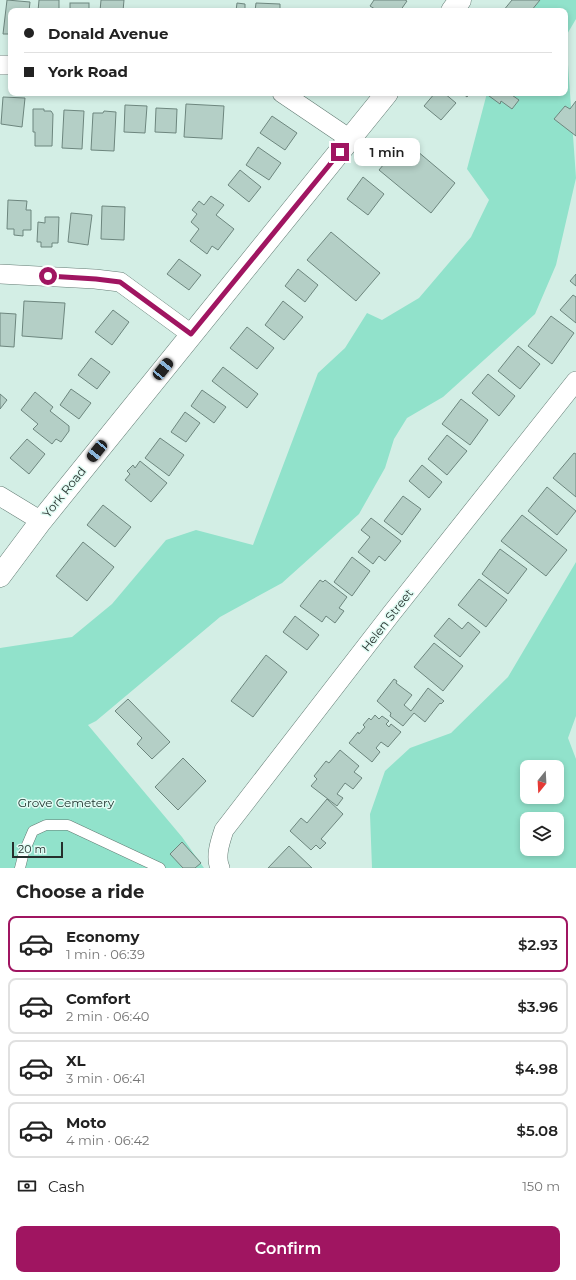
<!DOCTYPE html>
<html lang="en">
<head>
<meta charset="utf-8">
<style>
	:root { --surface:#fff; --page:#f2f2f2; --text:#222; --muted:#767676; --line:#e0e0e0; --accent:#a01561 }
	body { margin:0; font-family:Montserrat,sans-serif; background:var(--page); color:var(--text); height:100vh; display:flex; flex-direction:column; font-size:15px; white-space:nowrap }
	* { box-sizing:border-box; margin:0 }
	p { font-size:13px; color:var(--muted) }
	.icon { flex:none; width:22px; height:22px; fill:none; stroke:currentColor; stroke-width:2; stroke-linecap:round; stroke-linejoin:round }
	.map { position:relative; height:868px; overflow:hidden }
	.details { display:flex; flex-direction:column; background:var(--surface); flex:1 }
	.details>* { flex:none }
	.banner { position:absolute; left:8px; top:8px; width:560px; height:88px; border-radius:8px; box-shadow:0 2px 6px #0003; display:grid; align-content:center; height:88px; padding:0 16px; background:var(--surface) }
	.needle { width:26px; rotate:198deg }
	.buttons { position:absolute; left:520px; top:760px; display:grid; gap:8px }
	.buttons a { display:grid; place-items:center; width:44px; height:44px; border-radius:8px; background:var(--surface); box-shadow:0 2px 6px #0003; font-size:20px }
	.scale { position:absolute; left:12px; bottom:10px; width:51px; box-sizing:border-box; padding-left:4px; border:2px solid #252f2c; border-top:0; font-size:11px; line-height:14px; white-space:nowrap; color:#252f2c; -webkit-text-stroke:3px #e0fbf3; paint-order:stroke }
	.end { position:absolute; width:18px; height:18px; margin:-9px; border:5px solid #a01561; background:#fff; box-shadow:0 0 0 2px #fff }
	.from { border-radius:50% }
	.bubble { position:absolute; height:28px; border-radius:8px; background:var(--surface); box-shadow:0 2px 6px #0003; font-size:13px; font-weight:600; line-height:28px; text-align:center }
	.car { position:absolute; width:12px; height:24px; margin:-12px -6px; border-radius:5px; box-shadow:0 0 3px 1px #0007; background:linear-gradient(#222 24%,#8ab4d8 0 40%,#222 0 76%,#8ab4d8 0 86%,#222 0) }
	.banner b { display:flex; align-items:center; gap:14px; height:38px; font-size:15px }
	.banner b+b { border-top:1px solid var(--line) }
	.banner i { width:10px; height:10px; background:var(--text) }
	ul { padding:0; list-style:none }
	li { display:flex; align-items:center; gap:12px; height:56px; margin:0 8px 6px; padding:0 8px; border:2px solid var(--line); border-radius:8px }
	li div { flex:1 }
	li b { display:block; font-size:15px }
	li em { font-style:normal; font-weight:600 }
	li.on { border-color:var(--accent) }
	li>.icon { width:36px; height:36px; stroke-width:1.5 }
	h2 { padding:0 16px; font-size:18px; line-height:48px }
	.pay { display:flex; align-items:center; gap:10px; height:44px; padding:0 16px; font-size:15px }
	.pay p { margin-inline-start:auto }
	.action { display:flex; gap:8px; margin-top:auto; padding:8px 16px }
	.action a { flex:1; height:46px; border-radius:8px; background:var(--accent); color:#fff; font-size:16px; font-weight:600; line-height:46px; text-align:center }
	.map>svg:first-child { display:block }
</style>
</head>
<body>
<div class="map">
<svg width="576" height="868" viewBox="0 0 576 868">
	<rect width="100%" height="100%" fill="#d3eee5"/>
	<g fill="#91e2cb" fill-rule="evenodd">
		<polygon points="518,0 576,0 576,19 566,36 576,178 556,265 535,314 443,397 407,418 394,439 385,468 359,514 282,583 220,617 96,721 88,725 182,837 204,868 0,868 0,648 72,637 112,604 166,540 196,530 253,545 318,373 345,348 367,313 382,320 419,298 471,237 489,200 467,169 487,93 565,93 565,11 516,11"/>
		<path d="M576,562V716L568,738L576,759V868H372L370,814L385,771L410,748L451,733L508,677ZM527,767H557V797H527ZM527,819H557V849H527Z"/>
	</g>
	<g fill="#b4cfc6" stroke="#6d867e">
		<polygon points="7,0 30,2 29,11 11,11 11,34 3,34"/>
		<polygon points="39,0 59,0 59,11 38,11"/>
		<polygon points="101,0 124,0 123,11 100,11"/>
		<polygon points="374,0 405,0 407,1 400,11 378,11 370,6"/>
		<polygon points="512,0 540,0 531,11 503,11"/>
		<rect x="70" y="3" width="19" height="8"/>
		<polygon points="237,3 245,4 245,11 224,11 224,10 236,11"/>
		<polygon points="256,3 280,4 280,11 255,11"/>
		<polygon points="435,93 444,93 456,103 441,120 424,106"/>
		<polygon points="462,93 470,93 467,97"/>
		<polygon points="485,93 509,93 519,100 512,109 501,101 500,104"/>
		<polygon points="3,97 25,98 22,127 1,124"/>
		<polygon points="576,101 576,136 554,119 565,106 570,109"/>
		<polygon points="186,104 224,106 222,139 184,137"/>
		<polygon points="125,105 147,106 145,133 124,132"/>
		<polygon points="156,108 177,109 176,133 155,132"/>
		<polygon points="33,109 44,109 44,111 51,111 53,114 52,146 35,146 35,132 33,132"/>
		<polygon points="64,110 84,111 82,149 62,148"/>
		<polygon points="104,111 116,112 114,151 91,150 93,113 103,113"/>
		<polygon points="272,116 297,133 285,150 260,133"/>
		<polygon points="404,140 455,183 431,213 379,170"/>
		<polygon points="258,147 281,163 269,180 246,165"/>
		<polygon points="240,170 261,187 249,202 228,185"/>
		<polygon points="363,177 384,194 368,215 347,199"/>
		<polygon points="211,196 224,205 216,215 234,229 218,250 212,246 207,254 190,241 199,229 191,222 197,214 192,210 199,201 204,205"/>
		<polygon points="8,200 27,201 26,210 31,210 31,230 23,230 23,236 14,235 14,229 7,229"/>
		<polygon points="102,206 125,207 124,240 101,239"/>
		<polygon points="71,213 92,215 88,245 68,242"/>
		<polygon points="45,217 59,217 58,243 52,243 52,247 41,247 41,242 37,242 38,222 45,223"/>
		<polygon points="331,232 380,273 356,301 307,260"/>
		<polygon points="179,259 201,275 189,290 167,274"/>
		<polygon points="298,269 318,285 305,302 285,286"/>
		<polygon points="576,274 576,286 570,281"/>
		<polygon points="573,295 576,297 576,323 560,310"/>
		<polygon points="24,301 65,303 62,339 22,336"/>
		<polygon points="283,301 303,317 284,340 265,325"/>
		<polygon points="113,310 129,322 112,345 95,332"/>
		<polygon points="0,313 16,314 14,347 0,346"/>
		<polygon points="551,316 574,333 552,364 528,346"/>
		<polygon points="247,327 274,348 257,369 230,348"/>
		<polygon points="518,346 540,364 520,389 498,371"/>
		<polygon points="91,358 110,372 97,389 78,375"/>
		<polygon points="223,367 258,394 247,408 212,381"/>
		<polygon points="488,374 515,396 499,416 472,393"/>
		<polygon points="71,389 91,403 79,419 60,405"/>
		<polygon points="202,390 226,407 214,423 191,406"/>
		<polygon points="35,392 53,407 50,411 69,426 69,431 61,442 56,439 52,444 33,429 38,424 21,410"/>
		<polygon points="0,394 7,400 0,409"/>
		<polygon points="461,399 488,420 470,445 442,424"/>
		<polygon points="185,412 200,423 186,442 171,432"/>
		<polygon points="447,435 467,451 447,475 428,459"/>
		<polygon points="160,438 184,455 169,476 145,458"/>
		<polygon points="27,439 45,454 29,474 10,458"/>
		<polygon points="574,453 576,454 576,497 553,478"/>
		<polygon points="140,461 167,483 151,502 125,480 130,474 127,471 133,465 135,468"/>
		<polygon points="422,465 442,482 429,498 409,481"/>
		<polygon points="547,487 576,511 557,535 528,511"/>
		<polygon points="403,496 421,509 402,535 384,521"/>
		<polygon points="103,505 131,527 115,547 87,525"/>
		<polygon points="522,515 567,550 546,576 501,541"/>
		<polygon points="371,518 401,541 385,561 379,556 373,564 358,552 370,537 361,530"/>
		<polygon points="83,542 114,567 87,601 56,576"/>
		<polygon points="500,549 527,569 508,594 482,574"/>
		<polygon points="352,557 370,571 352,596 334,582"/>
		<polygon points="479,579 507,600 486,627 458,605"/>
		<polygon points="320,580 323,582 325,580 347,597 339,608 344,611 335,623 326,616 322,622 300,606"/>
		<polygon points="295,616 319,635 307,650 283,632"/>
		<polygon points="449,618 462,629 468,622 480,632 460,657 434,636"/>
		<polygon points="434,643 463,666 443,691 414,667"/>
		<polygon points="266,655 287,672 253,717 231,701"/>
		<polygon points="394,679 397,681 396,683 412,695 404,705 411,711 428,688 444,701 441,704 440,703 425,722 414,713 403,726 390,716 391,713 377,701"/>
		<polygon points="128,699 170,742 152,759 137,744 142,738 115,711"/>
		<polygon points="375,715 379,719 382,716 389,721 386,724 389,727 391,724 401,732 388,747 381,742 376,748 380,752 372,762 349,743 358,732 359,734 365,727 363,725 369,718 371,720"/>
		<polygon points="340,750 359,766 354,772 362,778 353,789 345,783 337,794 343,798 337,806 311,786 317,779 314,776 326,761 329,763"/>
		<polygon points="183,758 206,781 178,810 155,787"/>
		<polygon points="327,799 343,814 321,839 326,843 320,849 316,845 311,850 290,831 301,818 307,823"/>
		<polygon points="182,842 201,863 195,868 183,868 170,854"/>
		<polygon points="289,846 312,868 268,868"/>
	</g>
	<g fill="none" stroke-linecap="round" stroke-linejoin="round">
		<g stroke="#637c74" stroke-width="11">
			<polyline id="lane" points="20,868 24,852 33,831 46,825 68,825 160,868"/>
		</g>
		<g stroke="#637c74" stroke-width="20">
			<g id="street">
				<polyline points="0,65 11,65"/>
				<polyline points="282,93 350,139"/>
				<polyline points="0,274 95,279 120,282 191,334"/>
				<polyline points="0,496 41,521"/>
				<path d="M220,868C215,857 220,842 224,830L391,614L576,381"/>
			</g>
		</g>
		<g stroke="#637c74" stroke-width="23">
			<g id="secondary">
				<polyline points="452,11 460,0"/>
				<polyline points="0,576 41,521 387,93"/>
			</g>
		</g>
		<use href="#lane" stroke="#fff" stroke-width="10"/>
		<use href="#street" stroke="#fff" stroke-width="19"/>
		<use href="#secondary" stroke="#fff" stroke-width="22"/>
	</g>
	<g fill="none" stroke-linecap="round" stroke-linejoin="round">
		<polyline stroke="#a01561" stroke-width="5" points="48,276 96,279 120,282 191,334 340,152"/>
	</g>
	<g text-anchor="middle" dominant-baseline="central" stroke-width="3" stroke-linejoin="round" paint-order="stroke">
		<g font-size="12" fill="#252f2c" stroke="#e0fbf3">
			<text transform="translate(64 492) rotate(-51)">York Road</text>
			<text transform="translate(387 620) rotate(-52)">Helen Street</text>
		</g>
		<g font-size="12" fill="#1a302a" stroke="#e0fbf3">
			<text x="66" y="802">Grove Cemetery</text>
		</g>
	</g>
</svg>
<div class="buttons">
<a><svg class="needle" viewBox="-14 -14 28 28"><path d="M0-13l5 13h-10z" fill="#e53935"/><path d="M0 13l5-13h-10z" fill="#767676"/></svg></a>
<a><svg class="icon" aria-label="layers" viewBox="0 0 24 24"><path d="M12 4l9 5-9 5-9-5zM3 14l9 5 9-5"/></svg></a>
</div>
<div class="scale">20 m</div>
<i class="end from" style="left:48px;top:276px"></i>
<i class="end" style="left:340px;top:152px"></i>
<div class="bubble" style="left:354px;top:138px;width:66px">1 min</div>
<i class="car" style="left:163px;top:369px;rotate:39deg"></i>
<i class="car" style="left:97px;top:451px;rotate:219deg"></i>
<div class="banner">
<b><i class="from"></i>Donald Avenue</b>
<b><i></i>York Road</b>
</div>
</div>
<section class="details">
<h2>Choose a ride</h2>
<ul>
<li class="on"><svg class="icon" aria-label="car" viewBox="0 0 24 24"><path d="M5 17H2v-5l4-1 3-4h7l3 4 3 1v5h-3M9 17h6M6 11h13"/><circle cx="7" cy="17" r="2"/><circle cx="17" cy="17" r="2"/></svg><div><b>Economy</b><p>1 min · 06:39</p></div><em>$2.93</em></li>
<li><svg class="icon" aria-label="car" viewBox="0 0 24 24"><path d="M5 17H2v-5l4-1 3-4h7l3 4 3 1v5h-3M9 17h6M6 11h13"/><circle cx="7" cy="17" r="2"/><circle cx="17" cy="17" r="2"/></svg><div><b>Comfort</b><p>2 min · 06:40</p></div><em>$3.96</em></li>
<li><svg class="icon" aria-label="car" viewBox="0 0 24 24"><path d="M5 17H2v-5l4-1 3-4h7l3 4 3 1v5h-3M9 17h6M6 11h13"/><circle cx="7" cy="17" r="2"/><circle cx="17" cy="17" r="2"/></svg><div><b>XL</b><p>3 min · 06:41</p></div><em>$4.98</em></li>
<li><svg class="icon" aria-label="car" viewBox="0 0 24 24"><path d="M5 17H2v-5l4-1 3-4h7l3 4 3 1v5h-3M9 17h6M6 11h13"/><circle cx="7" cy="17" r="2"/><circle cx="17" cy="17" r="2"/></svg><div><b>Moto</b><p>4 min · 06:42</p></div><em>$5.08</em></li>
</ul>
<div class="pay"><svg class="icon" aria-label="cash" viewBox="0 0 24 24"><path d="M3 7h18v10H3z"/><circle cx="12" cy="12" r="2"/></svg>Cash<p>150 m</p></div>
<div class="action"><a>Confirm</a></div>
</section>
</body>
</html>
